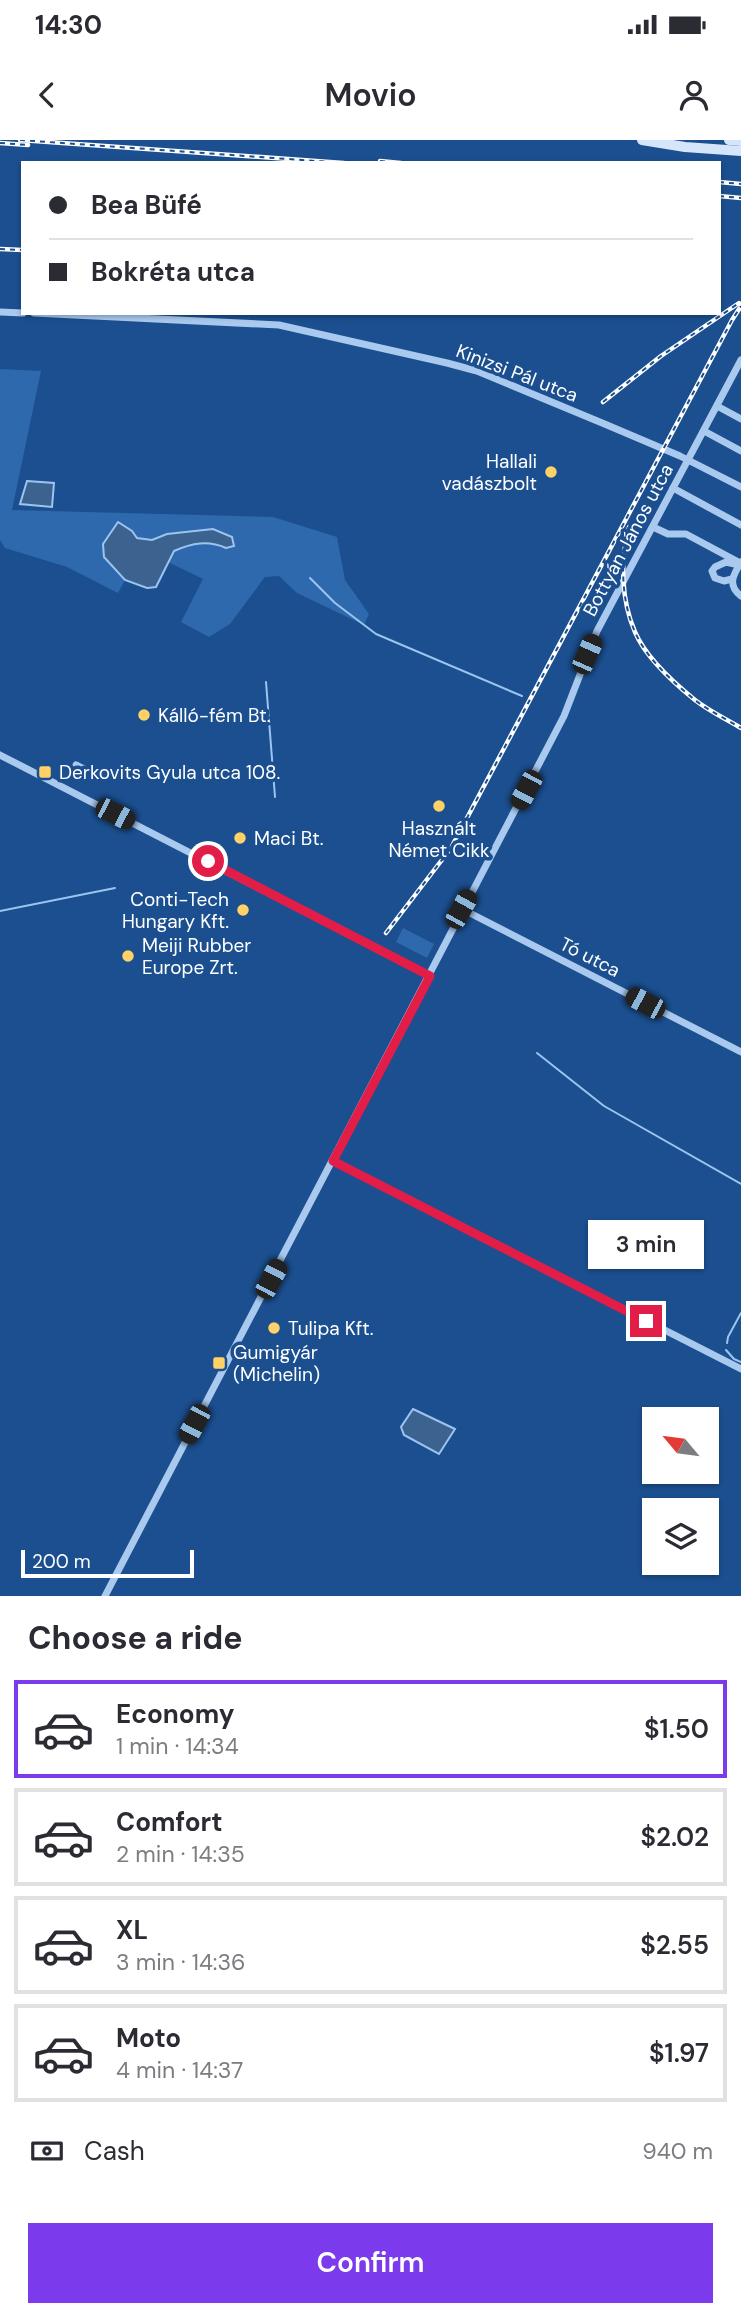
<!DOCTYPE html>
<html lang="en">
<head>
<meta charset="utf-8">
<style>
	:root { --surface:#fff; --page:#f7f7f7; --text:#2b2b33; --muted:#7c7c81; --line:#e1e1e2; --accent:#7c3aed }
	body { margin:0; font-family:"DM Sans",sans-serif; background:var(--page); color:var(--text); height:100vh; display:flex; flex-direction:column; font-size:26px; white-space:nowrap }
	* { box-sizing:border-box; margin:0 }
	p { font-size:23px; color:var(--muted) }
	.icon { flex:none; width:38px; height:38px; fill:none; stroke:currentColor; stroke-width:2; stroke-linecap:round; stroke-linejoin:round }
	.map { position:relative; height:1456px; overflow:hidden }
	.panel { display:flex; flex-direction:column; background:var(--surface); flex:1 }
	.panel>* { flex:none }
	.banner { position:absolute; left:21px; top:21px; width:700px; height:154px; border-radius:0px; box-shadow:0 2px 5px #0004; display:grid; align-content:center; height:154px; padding:0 28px; background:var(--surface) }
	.needle { width:46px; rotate:299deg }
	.controls { position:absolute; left:642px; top:1267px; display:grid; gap:14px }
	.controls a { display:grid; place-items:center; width:77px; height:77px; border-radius:0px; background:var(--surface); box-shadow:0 2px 5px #0004; font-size:35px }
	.scale { position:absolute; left:21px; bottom:18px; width:173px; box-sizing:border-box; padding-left:7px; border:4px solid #fff; border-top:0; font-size:19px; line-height:24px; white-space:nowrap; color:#fff; -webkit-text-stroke:5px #1b4f8f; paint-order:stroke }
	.end { position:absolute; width:32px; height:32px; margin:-16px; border:9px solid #e11d48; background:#fff; box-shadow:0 0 0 4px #fff }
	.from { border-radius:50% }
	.bubble { position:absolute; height:49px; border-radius:0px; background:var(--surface); box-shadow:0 2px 5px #0004; font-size:23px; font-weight:600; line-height:49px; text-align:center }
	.car { position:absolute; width:21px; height:42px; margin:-21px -10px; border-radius:9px; box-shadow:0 0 5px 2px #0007; background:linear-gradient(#222 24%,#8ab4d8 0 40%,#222 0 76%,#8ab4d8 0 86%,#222 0) }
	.banner b { display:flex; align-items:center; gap:24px; height:66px; font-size:26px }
	.banner b+b { border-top:2px solid var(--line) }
	.banner i { width:18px; height:18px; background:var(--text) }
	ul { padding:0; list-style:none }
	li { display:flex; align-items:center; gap:21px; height:98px; margin:0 14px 10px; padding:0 14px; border:4px solid var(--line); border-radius:0px }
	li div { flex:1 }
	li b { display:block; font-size:26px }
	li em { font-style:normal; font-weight:600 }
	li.selected { border-color:var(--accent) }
	li>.icon { width:63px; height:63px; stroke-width:1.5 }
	h2 { padding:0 28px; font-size:32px; line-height:84px }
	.pay { display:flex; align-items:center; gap:18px; height:77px; padding:0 28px; font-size:26px }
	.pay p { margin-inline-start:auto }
	.primary-button { display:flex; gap:14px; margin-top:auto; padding:14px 28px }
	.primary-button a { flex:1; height:80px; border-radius:0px; background:var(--accent); color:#fff; font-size:28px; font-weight:600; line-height:80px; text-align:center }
	.status { display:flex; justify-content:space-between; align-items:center; height:49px; padding:0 35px; background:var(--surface); direction:ltr }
	.status svg { height:19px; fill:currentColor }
	header { display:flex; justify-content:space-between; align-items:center; height:91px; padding:0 28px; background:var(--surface); font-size:32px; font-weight:600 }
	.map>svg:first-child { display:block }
</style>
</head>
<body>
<div class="status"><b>14:30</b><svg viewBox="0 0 49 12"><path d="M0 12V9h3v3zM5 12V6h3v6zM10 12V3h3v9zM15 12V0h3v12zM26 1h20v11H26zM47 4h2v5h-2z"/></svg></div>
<header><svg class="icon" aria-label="back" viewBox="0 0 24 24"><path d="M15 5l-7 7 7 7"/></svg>Movio<svg class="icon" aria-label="person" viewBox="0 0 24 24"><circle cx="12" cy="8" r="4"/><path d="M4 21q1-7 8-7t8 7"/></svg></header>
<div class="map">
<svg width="741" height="1456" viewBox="0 0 741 1456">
	<rect width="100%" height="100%" fill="#1b4f8f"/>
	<g fill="#2e69ad">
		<polygon points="0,229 41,231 12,370 273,377 337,397 345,440 369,474 364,485 297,453 279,436 265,437 230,484 209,497 181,482 203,439 168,422 156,447 147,448 125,440 118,453 67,427 5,408 0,400"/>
		<polygon points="403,788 434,804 427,818 396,802"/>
	</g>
	<g fill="#3c6290" stroke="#9cc4f0" stroke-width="2">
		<polygon points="27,341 54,343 52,367 20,364"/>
		<path d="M118,382L132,391L137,398L152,400L167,394L213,389L232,397L234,406L226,408C208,400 192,403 174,411L156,447L147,448L125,440L104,417L103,404Z"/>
		<polygon points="413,1269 455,1289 439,1314 404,1295 401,1287"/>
	</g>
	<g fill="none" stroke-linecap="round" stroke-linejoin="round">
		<g stroke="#9cc4f0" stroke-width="2">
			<polyline points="310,438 335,463 376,494 522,556"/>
			<polyline points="266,542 275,657"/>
			<polyline points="0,771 115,748"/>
			<polyline points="537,913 604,966 741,1044"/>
			<polyline points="727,1203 728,1197 741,1173"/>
			<polyline points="726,1210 734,1219 741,1222"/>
		</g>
		<g stroke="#a9c9ee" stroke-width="7">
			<polyline points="0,172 23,173"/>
			<polyline points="34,173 279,185 447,223 477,231 607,285 680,316 741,347"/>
			<polyline points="717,266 741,279"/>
			<polyline points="704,291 741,311"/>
			<polyline points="673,348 741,385"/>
			<polyline points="653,387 668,394 686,394 740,423"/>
			<path d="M741,422C733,435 727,445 741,456"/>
			<polyline points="732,439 724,441 715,438 712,431 715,427 726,422 739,425"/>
			<polyline points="0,615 430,836"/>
			<polyline points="76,625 84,629"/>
			<polyline points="462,769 741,912"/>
			<polyline points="333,1021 741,1229"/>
			<polyline points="105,1456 564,576 597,491 741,220"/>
		</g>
		<g stroke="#d6e6fa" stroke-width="10">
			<polyline points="642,0 685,7 741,11"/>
			<polyline points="729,0 741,1"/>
		</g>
		<g stroke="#fff" stroke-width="4.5">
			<g id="rail">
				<polyline points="20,0 344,23"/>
				<polyline points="0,3 28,5"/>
				<polyline points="380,21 401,23"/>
				<polyline points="719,42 741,44"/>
				<polyline points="719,56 741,58"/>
				<polyline points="0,109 23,110"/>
				<polyline points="603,262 661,216 739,163"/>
				<path d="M629,387C620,420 621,460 635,492C646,518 674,543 695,560C709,571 726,579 741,588"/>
				<polyline points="386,793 451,708 732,180 741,166"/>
			</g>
		</g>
		<use href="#rail" stroke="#1b4f8f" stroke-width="2" stroke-dasharray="5" stroke-linecap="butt"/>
	</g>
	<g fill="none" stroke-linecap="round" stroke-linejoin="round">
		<polyline stroke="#e11d48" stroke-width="9" points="208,721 430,836 333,1021 646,1181"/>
	</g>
	<g fill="#ffd166" stroke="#1b4f8f" stroke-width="2.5">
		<circle cx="551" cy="332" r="7"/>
		<circle cx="144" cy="575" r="7"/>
		<rect x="38" y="625" width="14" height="14" rx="3.5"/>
		<circle cx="439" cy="666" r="7"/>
		<circle cx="240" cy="698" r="7"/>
		<circle cx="243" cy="770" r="7"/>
		<circle cx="128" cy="816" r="7"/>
		<circle cx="274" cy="1188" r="7"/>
		<rect x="212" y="1216" width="14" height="14" rx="3.5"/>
	</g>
	<g text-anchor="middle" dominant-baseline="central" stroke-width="7" stroke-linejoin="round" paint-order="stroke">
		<g font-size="19" fill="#fff" stroke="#1b4f8f">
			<text transform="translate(517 233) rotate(21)">Kinizsi Pál utca</text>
			<text transform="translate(628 400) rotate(-62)">Bottyán János utca</text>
			<text transform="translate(590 817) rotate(27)">Tó utca</text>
		</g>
		<g font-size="19" fill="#fff" stroke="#1b4f8f" text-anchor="start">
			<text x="537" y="321" text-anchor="end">Hallali<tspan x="537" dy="22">vadászbolt</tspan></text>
			<text x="158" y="575">Kálló-fém Bt.</text>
			<text x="59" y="632">Derkovits Gyula utca 108.</text>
			<text x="439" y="688" text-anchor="middle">Használt<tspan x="439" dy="22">Német Cikk</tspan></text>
			<text x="254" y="698">Maci Bt.</text>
			<text x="229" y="759" text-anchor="end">Conti-Tech<tspan x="229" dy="22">Hungary Kft.</tspan></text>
			<text x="142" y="805">Meiji Rubber<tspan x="142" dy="22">Europe Zrt.</tspan></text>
			<text x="288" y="1188">Tulipa Kft.</text>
			<text x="233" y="1212">Gumigyár<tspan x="233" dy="22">(Michelin)</tspan></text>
		</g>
	</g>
</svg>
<div class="controls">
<a><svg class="needle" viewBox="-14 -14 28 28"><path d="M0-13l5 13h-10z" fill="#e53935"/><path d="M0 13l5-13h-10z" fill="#7c7c81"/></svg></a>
<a><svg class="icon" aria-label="layers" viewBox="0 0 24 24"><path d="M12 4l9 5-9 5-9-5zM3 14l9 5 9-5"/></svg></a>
</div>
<div class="scale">200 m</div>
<i class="end from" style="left:208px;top:721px"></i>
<i class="end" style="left:646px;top:1181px"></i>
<div class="bubble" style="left:588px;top:1080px;width:116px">3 min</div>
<i class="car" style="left:587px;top:514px;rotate:24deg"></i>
<i class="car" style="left:526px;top:650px;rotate:208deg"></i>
<i class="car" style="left:115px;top:674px;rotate:117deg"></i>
<i class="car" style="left:461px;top:769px;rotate:29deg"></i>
<i class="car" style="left:645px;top:863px;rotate:298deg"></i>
<i class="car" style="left:271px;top:1139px;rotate:28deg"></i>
<i class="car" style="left:194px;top:1284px;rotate:208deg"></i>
<div class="banner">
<b><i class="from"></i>Bea Büfé</b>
<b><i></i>Bokréta utca</b>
</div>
</div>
<section class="panel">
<h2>Choose a ride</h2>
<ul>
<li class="selected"><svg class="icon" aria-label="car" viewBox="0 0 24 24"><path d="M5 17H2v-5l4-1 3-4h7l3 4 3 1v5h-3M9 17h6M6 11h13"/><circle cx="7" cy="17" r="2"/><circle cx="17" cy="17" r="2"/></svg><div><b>Economy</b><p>1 min · 14:34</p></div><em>$1.50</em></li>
<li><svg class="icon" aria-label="car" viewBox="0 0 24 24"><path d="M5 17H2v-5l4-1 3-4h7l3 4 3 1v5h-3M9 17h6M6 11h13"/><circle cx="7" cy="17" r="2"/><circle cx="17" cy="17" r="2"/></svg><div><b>Comfort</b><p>2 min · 14:35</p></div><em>$2.02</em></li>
<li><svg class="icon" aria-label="car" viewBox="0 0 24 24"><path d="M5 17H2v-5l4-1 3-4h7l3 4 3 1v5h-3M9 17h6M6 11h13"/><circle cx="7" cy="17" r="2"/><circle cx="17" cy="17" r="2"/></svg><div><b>XL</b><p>3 min · 14:36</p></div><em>$2.55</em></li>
<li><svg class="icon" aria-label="car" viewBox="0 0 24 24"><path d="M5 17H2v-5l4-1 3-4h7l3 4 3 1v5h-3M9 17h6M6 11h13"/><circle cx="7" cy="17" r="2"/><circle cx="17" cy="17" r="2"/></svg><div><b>Moto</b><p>4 min · 14:37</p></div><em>$1.97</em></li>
</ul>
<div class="pay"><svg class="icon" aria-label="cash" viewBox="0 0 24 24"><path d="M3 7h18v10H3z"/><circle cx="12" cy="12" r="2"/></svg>Cash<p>940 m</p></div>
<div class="primary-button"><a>Confirm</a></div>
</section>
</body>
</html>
